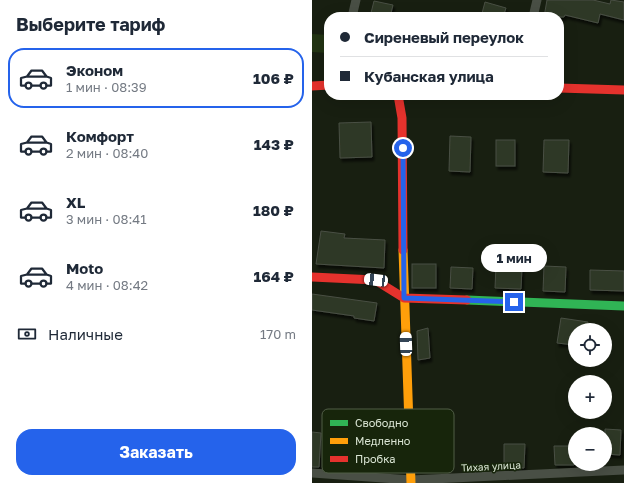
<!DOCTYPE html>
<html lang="ru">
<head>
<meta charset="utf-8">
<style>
	:root { --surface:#fff; --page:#f2f2f3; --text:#1f2937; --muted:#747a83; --line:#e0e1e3; --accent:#2563eb }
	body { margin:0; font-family:"Golos Text",sans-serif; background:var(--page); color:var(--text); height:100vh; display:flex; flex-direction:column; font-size:15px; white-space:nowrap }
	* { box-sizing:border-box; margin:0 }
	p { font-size:13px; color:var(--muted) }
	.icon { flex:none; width:22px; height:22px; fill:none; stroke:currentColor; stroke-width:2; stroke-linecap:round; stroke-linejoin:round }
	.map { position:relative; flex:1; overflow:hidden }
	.drawer { display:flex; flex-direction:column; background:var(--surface); width:312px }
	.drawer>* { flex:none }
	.guide { position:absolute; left:12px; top:12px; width:240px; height:88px; border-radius:16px; box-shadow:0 4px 16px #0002; display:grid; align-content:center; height:88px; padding:0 16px; background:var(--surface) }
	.tools { position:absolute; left:256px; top:323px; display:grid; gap:8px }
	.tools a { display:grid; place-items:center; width:44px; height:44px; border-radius:50%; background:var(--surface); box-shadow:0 4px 16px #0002; font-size:20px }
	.end { position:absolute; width:18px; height:18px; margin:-9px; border:5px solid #2563eb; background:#fff; box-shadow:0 0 0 2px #fff }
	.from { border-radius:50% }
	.bubble { position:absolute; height:28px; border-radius:14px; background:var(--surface); box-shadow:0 4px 16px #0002; font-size:13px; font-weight:700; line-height:28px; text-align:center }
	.car { position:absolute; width:12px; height:24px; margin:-12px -6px; border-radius:5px; box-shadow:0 0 3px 1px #0007; background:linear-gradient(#fff 24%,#345 0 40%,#fff 0 76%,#345 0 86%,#fff 0) }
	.guide b { display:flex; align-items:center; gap:14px; height:38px; font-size:15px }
	.guide b+b { border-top:1px solid var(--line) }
	.guide i { width:10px; height:10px; background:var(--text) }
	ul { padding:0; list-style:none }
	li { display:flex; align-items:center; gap:12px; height:60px; margin:0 8px 6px; padding:0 8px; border:2px solid transparent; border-radius:16px }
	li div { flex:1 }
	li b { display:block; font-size:15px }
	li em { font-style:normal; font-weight:700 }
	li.active { border-color:var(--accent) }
	li>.icon { width:36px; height:36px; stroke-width:1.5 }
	h2 { padding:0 16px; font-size:18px; line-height:48px }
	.pay { display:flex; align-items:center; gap:10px; height:44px; padding:0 16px; font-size:15px }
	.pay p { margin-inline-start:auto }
	.button { display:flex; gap:8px; margin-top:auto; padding:8px 16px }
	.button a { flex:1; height:46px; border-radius:16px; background:var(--accent); color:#fff; font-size:16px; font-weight:700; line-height:46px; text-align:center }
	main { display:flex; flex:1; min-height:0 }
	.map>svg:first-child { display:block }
</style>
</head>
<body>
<main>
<section class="drawer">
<h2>Выберите тариф</h2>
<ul>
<li class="active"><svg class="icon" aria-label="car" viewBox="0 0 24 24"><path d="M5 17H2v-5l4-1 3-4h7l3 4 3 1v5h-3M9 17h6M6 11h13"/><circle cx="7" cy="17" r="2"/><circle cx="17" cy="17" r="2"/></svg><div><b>Эконом</b><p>1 мин · 08:39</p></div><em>106 ₽</em></li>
<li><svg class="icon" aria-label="car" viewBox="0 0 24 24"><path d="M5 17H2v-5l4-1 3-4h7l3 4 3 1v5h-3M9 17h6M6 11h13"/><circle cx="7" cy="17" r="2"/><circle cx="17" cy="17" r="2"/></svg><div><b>Комфорт</b><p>2 мин · 08:40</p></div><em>143 ₽</em></li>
<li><svg class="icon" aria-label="car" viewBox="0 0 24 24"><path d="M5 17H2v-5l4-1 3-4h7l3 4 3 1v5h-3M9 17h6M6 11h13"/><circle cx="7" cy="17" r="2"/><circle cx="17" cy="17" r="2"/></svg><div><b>XL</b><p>3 мин · 08:41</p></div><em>180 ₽</em></li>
<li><svg class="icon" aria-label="car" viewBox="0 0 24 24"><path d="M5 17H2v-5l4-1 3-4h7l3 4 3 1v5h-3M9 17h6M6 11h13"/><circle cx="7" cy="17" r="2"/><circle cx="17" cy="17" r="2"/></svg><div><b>Moto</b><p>4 мин · 08:42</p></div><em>164 ₽</em></li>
</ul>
<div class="pay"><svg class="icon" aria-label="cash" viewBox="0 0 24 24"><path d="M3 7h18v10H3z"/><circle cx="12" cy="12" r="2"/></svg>Наличные<p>170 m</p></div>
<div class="button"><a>Заказать</a></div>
</section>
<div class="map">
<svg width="312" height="483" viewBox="0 0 312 483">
	<defs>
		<filter id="shadow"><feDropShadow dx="2" dy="3.5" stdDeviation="1" flood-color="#0009"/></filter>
	</defs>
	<rect width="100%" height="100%" fill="#181f11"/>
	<polygon fill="#223413" points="0,34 17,35 17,53 0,52"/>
	<g fill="#2e3725" stroke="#494f44" filter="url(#shadow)">
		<polygon points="235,0 281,0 298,4 299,0 312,2 312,20 288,14 286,23 253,15 252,17 232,17"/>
		<polygon points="62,1 81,5 78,17 58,17"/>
		<polygon points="173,2 194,8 191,17 169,17"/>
		<polygon points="59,122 60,157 28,158 27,123"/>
		<polygon points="138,136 159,137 158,172 137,171"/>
		<rect x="184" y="140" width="19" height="26"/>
		<polygon points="232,140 257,140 256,173 231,172"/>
		<polygon points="9,231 33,234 32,238 73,240 72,268 4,264"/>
		<rect x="100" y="264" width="24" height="24"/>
		<polygon points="184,266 210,267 209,289 183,288"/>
		<polygon points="232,266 254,267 253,292 231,291"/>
		<polygon points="139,267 161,268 160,289 138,288"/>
		<polygon points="278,270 312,271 312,291 278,290"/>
		<polygon points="0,294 65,303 62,321 42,318 42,316 0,310"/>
		<polygon points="249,318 276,322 275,330 263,330 263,345 245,343"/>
		<polygon points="116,328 118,358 106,360 105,331"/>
		<polygon points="293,429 309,430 308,455 293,454"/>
		<polygon points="0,432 9,433 7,467 0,467"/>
		<polygon points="192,444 213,444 212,468 192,467"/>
		<polygon points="242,446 262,446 262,465 243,465"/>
	</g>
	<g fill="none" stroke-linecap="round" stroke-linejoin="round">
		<g stroke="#494f45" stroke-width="9">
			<polyline points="40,17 44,0"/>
			<polyline points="221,17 225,0"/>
			<polyline points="0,473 99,480 312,470"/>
		</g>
		<polyline stroke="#30b455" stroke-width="9" points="155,300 312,306"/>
		<polyline stroke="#ff9f0a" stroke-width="9" points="91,250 99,483"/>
		<g stroke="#e5322d" stroke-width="9">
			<polyline points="0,86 17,85"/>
			<polyline points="247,88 312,90"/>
			<polyline points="86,95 90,118 91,250"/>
			<polyline points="0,277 63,280 92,298 155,300"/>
		</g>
	</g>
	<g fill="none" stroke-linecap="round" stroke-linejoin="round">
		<polyline stroke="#2563eb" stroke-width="5" points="91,148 92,298 202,302"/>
	</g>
	<g text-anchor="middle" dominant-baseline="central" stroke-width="3" stroke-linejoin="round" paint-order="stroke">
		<g font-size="10" fill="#d9e4d3" stroke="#17250b">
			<text transform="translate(179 466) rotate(-3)">Тихая улица</text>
		</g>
	</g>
	<rect x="10" y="409" width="132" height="64" rx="6" fill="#17250b" stroke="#515e47" stroke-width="1"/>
	<rect x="18" y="420" width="18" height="6" fill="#30b455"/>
	<rect x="18" y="438" width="18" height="6" fill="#ff9f0a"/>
	<rect x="18" y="456" width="18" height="6" fill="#e5322d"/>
	<g font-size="11" fill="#d9e4d3">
		<text x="43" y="427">Свободно</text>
		<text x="43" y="445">Медленно</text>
		<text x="43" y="463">Пробка</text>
	</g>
</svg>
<div class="tools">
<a><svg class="icon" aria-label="locate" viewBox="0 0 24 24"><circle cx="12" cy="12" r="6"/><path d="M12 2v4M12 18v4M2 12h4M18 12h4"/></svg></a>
<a>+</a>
<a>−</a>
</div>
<i class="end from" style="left:91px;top:148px"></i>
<i class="end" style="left:202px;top:302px"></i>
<div class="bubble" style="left:169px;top:244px;width:66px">1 мин</div>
<i class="car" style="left:64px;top:280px;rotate:277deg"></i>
<i class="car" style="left:94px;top:344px;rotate:358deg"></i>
<div class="guide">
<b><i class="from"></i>Сиреневый переулок</b>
<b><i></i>Кубанская улица</b>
</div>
</div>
</main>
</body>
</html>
